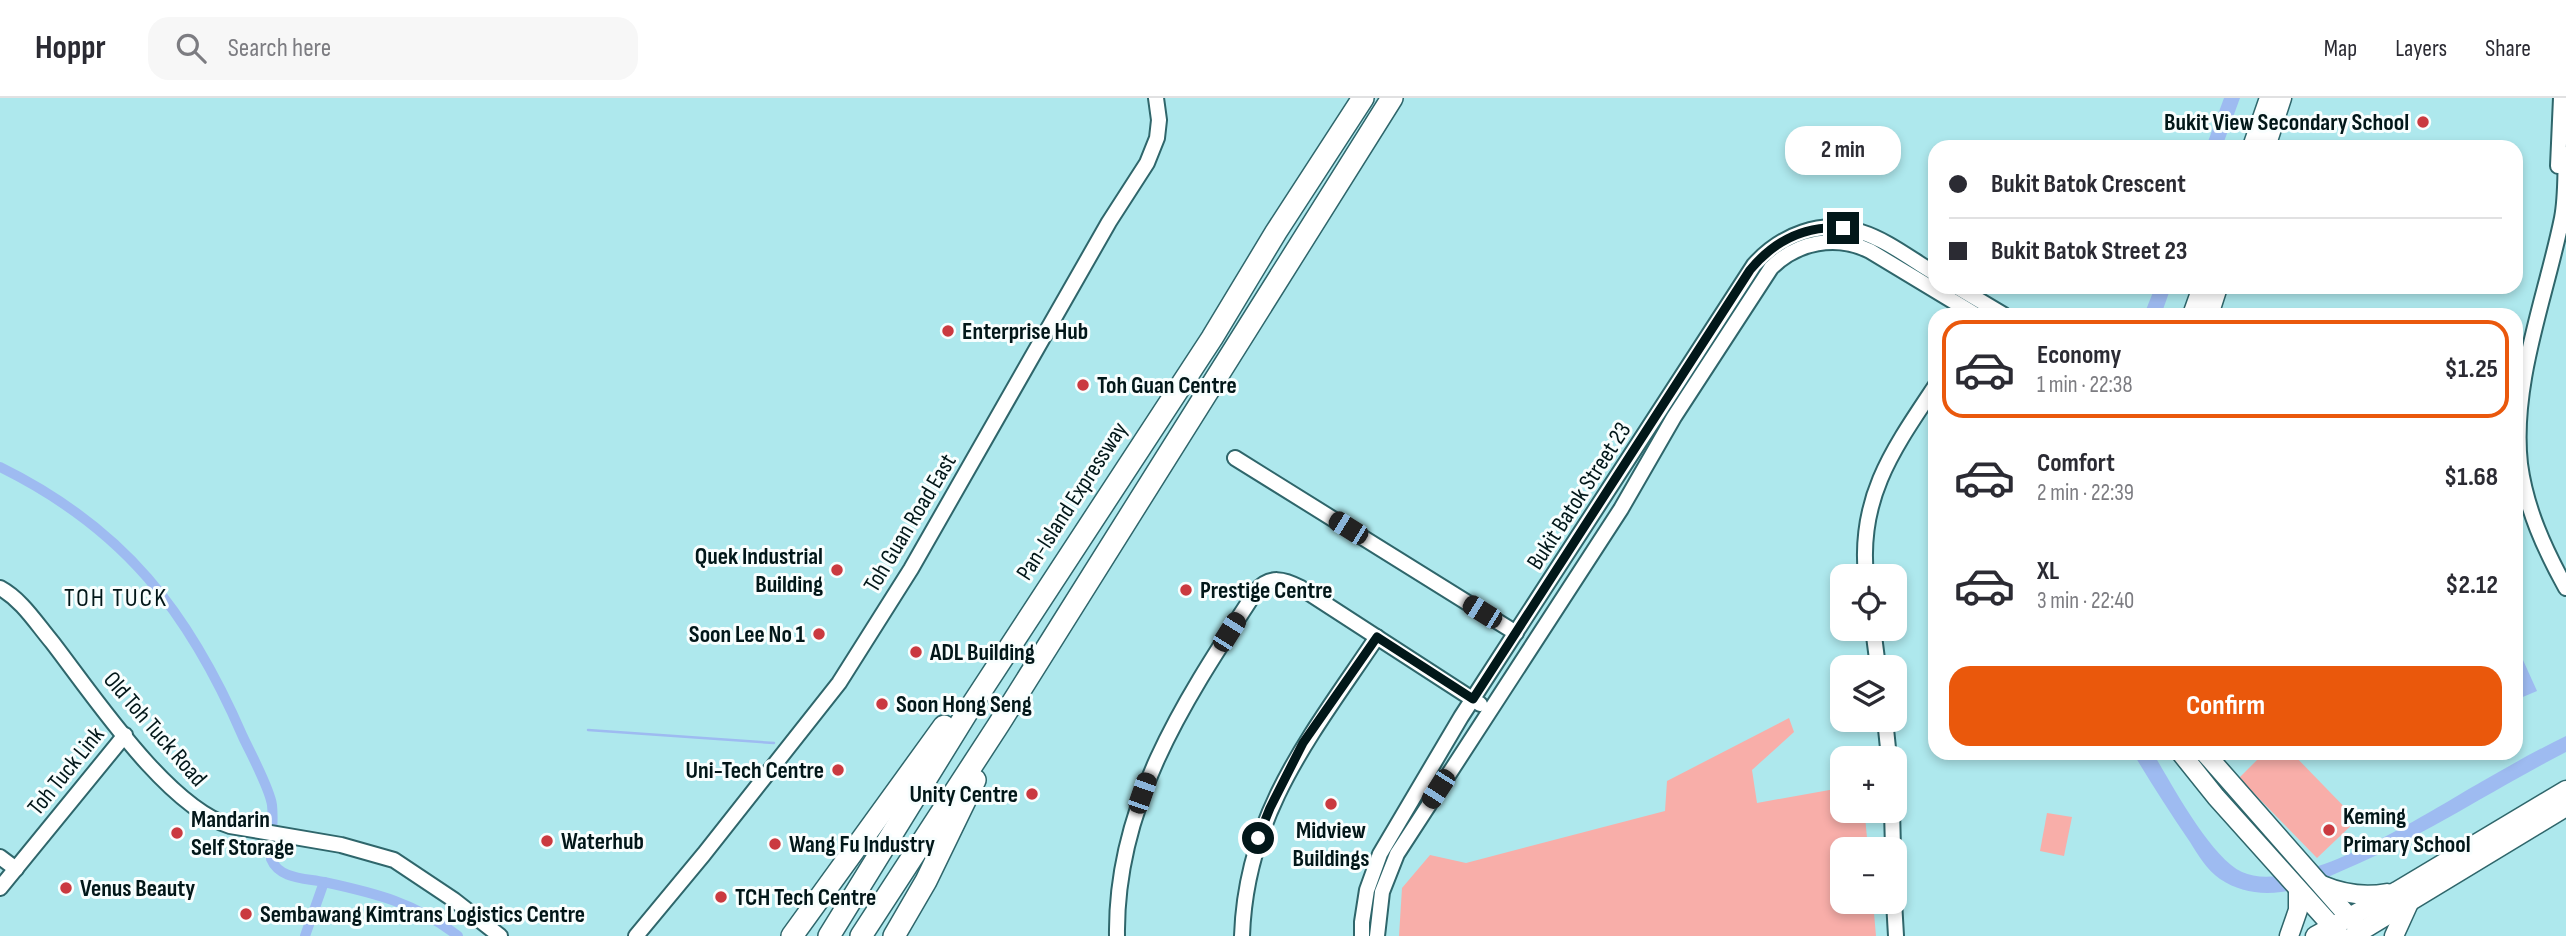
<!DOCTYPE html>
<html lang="en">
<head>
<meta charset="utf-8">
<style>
	:root { --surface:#fff; --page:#f7f7f7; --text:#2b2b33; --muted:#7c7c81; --line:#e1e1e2; --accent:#ea580c }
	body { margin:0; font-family:"Sofia Sans Condensed",sans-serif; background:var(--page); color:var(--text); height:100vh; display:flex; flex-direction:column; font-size:26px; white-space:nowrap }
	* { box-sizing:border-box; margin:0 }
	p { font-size:23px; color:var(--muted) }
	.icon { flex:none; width:38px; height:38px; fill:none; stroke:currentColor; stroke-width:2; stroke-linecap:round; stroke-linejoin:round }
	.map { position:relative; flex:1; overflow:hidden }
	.details { position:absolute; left:1928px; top:210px; width:595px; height:452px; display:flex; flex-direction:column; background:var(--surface); border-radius:21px; box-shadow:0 4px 10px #0003 }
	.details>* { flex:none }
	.top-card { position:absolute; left:1928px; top:42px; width:595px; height:154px; border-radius:21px; box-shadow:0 4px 10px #0003; display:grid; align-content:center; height:154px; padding:0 21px; background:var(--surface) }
	.fabs { position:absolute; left:1830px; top:466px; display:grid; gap:14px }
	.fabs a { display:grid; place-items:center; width:77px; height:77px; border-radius:14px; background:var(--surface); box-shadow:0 4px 10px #0003; font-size:35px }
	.end { position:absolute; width:32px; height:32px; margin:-16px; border:9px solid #021719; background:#fff; box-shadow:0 0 0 4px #fff }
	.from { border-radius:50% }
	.bubble { position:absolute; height:49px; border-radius:21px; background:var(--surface); box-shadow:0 4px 10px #0003; font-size:23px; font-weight:700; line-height:49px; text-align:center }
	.car { position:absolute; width:21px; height:42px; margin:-21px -10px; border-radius:9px; box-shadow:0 0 5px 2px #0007; background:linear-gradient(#222 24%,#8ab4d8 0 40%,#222 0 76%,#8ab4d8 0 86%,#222 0) }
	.top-card b { display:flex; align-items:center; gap:24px; height:66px; font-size:26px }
	.top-card b+b { border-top:2px solid var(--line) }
	.top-card i { width:18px; height:18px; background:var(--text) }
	ul { padding:12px 0 0; list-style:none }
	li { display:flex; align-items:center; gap:21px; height:98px; margin:0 14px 10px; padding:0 7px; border:4px solid transparent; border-radius:21px }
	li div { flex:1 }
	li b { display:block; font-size:26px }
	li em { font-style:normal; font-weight:700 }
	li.current { border-color:var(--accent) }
	li>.icon { width:63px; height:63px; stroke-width:1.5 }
	.primary-button { display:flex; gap:14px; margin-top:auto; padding:14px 21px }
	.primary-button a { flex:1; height:80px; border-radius:21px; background:var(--accent); color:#fff; font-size:28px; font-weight:700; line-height:80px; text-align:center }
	header { display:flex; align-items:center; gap:42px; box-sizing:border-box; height:98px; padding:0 35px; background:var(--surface); border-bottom:2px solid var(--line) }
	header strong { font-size:33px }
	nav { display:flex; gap:38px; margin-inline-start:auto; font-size:24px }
	.search { width:490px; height:63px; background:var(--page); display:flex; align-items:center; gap:18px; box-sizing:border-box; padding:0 24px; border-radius:21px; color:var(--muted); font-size:26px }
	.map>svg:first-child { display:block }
</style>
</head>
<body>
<header>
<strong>Hoppr</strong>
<div class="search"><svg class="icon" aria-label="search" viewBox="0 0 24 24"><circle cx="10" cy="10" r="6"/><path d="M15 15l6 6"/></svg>Search here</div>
<nav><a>Map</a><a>Layers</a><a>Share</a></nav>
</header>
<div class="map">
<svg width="2566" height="838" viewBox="0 0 2566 838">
	<rect width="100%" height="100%" fill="#aee8ed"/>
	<g fill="#f8aea9">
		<polygon points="1789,620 1794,634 1752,672 1757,705 1835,691 1843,698 1843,712 1858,712 1865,718 1868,751 1843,751 1843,803 1873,803 1876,838 1399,838 1402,790 1430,757 1466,765 1665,713 1667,683"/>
		<polygon points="2265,654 2292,655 2357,722 2317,760 2239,680"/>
		<polygon points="2047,715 2072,719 2064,758 2040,753"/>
	</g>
	<g fill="#9ebbf1">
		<polygon points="2224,0 2240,0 2222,49 2206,49"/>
		<polygon points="2155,189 2171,189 2161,217 2144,217"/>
		<polygon points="2518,551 2537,593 2518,601 2516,552"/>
		<path d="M2566,638V654C2492,692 2422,739 2346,771C2325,780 2303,791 2281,794C2259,797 2238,793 2220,781C2207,772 2198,757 2190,744C2170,715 2151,685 2133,655H2153C2171,685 2210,759 2242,774C2297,800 2432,712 2481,684C2509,668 2537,652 2566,638Z"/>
	</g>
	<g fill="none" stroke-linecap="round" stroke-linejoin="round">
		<polyline stroke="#9ebbf1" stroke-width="2.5" points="588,632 774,645"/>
		<g stroke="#9ebbf1" stroke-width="10">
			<path d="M0,369C124,430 189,514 243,639C251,656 270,691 272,707C274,724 271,743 271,761C279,781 305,780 324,784L305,838"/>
			<path d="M324,784C375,795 416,805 458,838"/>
		</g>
		<g stroke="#2f666b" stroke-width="18">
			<g id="minor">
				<path d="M2566,56C2565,77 2566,100 2562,120C2546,199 2511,285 2520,366C2526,411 2545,452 2566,490"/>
				<polyline points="2558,68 2561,0"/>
				<polyline points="1957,189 2004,217"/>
				<polyline points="1235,360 1516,535"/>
				<path d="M1866,478C1858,399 1894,350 1936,287"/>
				<path d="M0,490C22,502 36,525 52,544C93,597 167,709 230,728L341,747L394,762L454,802L500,838"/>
				<polyline points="1873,530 1878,569"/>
				<polyline points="1885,621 1889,660"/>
				<polyline points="1892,712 1893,751"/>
				<polyline points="0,759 16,771"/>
				<polyline points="0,790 125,637"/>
				<polyline points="1894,803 1896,838"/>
				<polyline points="636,838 704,756 839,585 911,471 1109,124 1147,65 1157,40 1159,22 1156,0"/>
				<path d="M1117,838C1115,705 1187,599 1256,493C1270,477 1284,481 1301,490L1480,606"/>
				<path d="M1242,838C1246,715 1312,636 1377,539"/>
				<path d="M1362,838V824L1367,792L1380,756L1461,619L1754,167C1781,137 1821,121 1861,134C1887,142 1912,162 1936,176"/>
				<path d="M1377,838L1382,794L1397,756L1621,411L1674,319L1771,170C1797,144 1836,136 1870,153L1976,217"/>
			</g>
		</g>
		<g stroke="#2f666b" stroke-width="21">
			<g id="major">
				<polyline points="2252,49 2269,0"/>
				<polyline points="2266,49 2282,0"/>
				<polyline points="2192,217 2202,189"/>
				<polyline points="2209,217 2218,189"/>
				<polyline points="2180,654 2216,699 2339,836"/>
				<polyline points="2204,654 2356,827"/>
				<path d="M2322,787C2343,796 2364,799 2387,795"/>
				<polyline points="2289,838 2298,812 2298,791"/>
				<polyline points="2315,838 2397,793 2566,692"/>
				<polyline points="2353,838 2566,709"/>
				<polyline points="2394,838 2409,805"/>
			</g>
		</g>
		<g stroke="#2f666b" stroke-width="24">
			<g id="highway">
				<polyline points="792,838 944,628"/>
				<polyline points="829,838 968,613 1212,240 1276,134 1363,0"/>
				<polyline points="861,838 999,626 1392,0"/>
				<polyline points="894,838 926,783 975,682"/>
			</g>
		</g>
		<use href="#minor" stroke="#fff" stroke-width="14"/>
		<use href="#major" stroke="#fff" stroke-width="18"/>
		<use href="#highway" stroke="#fff" stroke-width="21"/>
	</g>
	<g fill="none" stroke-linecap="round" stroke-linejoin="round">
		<path stroke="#021719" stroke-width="9" d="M1258,740L1270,710L1303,645L1377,539L1473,601L1750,172C1774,143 1805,127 1843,130"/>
	</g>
	<g fill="#ca3a40" stroke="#f8fefe" stroke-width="2.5">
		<circle cx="2423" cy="24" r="7"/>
		<circle cx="948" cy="233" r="7"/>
		<circle cx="1083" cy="287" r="7"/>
		<circle cx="837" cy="472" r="7"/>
		<circle cx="1186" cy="492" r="7"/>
		<circle cx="819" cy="536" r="7"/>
		<circle cx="916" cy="554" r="7"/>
		<circle cx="882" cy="606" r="7"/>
		<circle cx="838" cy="672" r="7"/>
		<circle cx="1032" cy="696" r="7"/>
		<circle cx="1331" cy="706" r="7"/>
		<circle cx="2329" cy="732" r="7"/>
		<circle cx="177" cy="735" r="7"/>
		<circle cx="547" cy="743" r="7"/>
		<circle cx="775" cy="746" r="7"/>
		<circle cx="66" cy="790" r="7"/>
		<circle cx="721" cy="799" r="7"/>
		<circle cx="246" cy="816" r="7"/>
	</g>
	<g text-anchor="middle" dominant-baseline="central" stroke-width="6" stroke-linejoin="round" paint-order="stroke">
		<g font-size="24" font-weight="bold" fill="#021719" stroke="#f8fefe" text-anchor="start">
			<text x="2409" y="24" text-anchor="end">Bukit View Secondary School</text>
			<text x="962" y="233">Enterprise Hub</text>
			<text x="1097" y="287">Toh Guan Centre</text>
			<text x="823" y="458" text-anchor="end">Quek Industrial<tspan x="823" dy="28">Building</tspan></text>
			<text x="1200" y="492">Prestige Centre</text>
			<text x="805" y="536" text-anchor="end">Soon Lee No 1</text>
			<text x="930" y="554">ADL Building</text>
			<text x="896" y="606">Soon Hong Seng</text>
			<text x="824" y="672" text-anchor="end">Uni-Tech Centre</text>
			<text x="1018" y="696" text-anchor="end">Unity Centre</text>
			<text x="2343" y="718">Keming<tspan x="2343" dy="28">Primary School</tspan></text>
			<text x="191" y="721">Mandarin<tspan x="191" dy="28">Self Storage</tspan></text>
			<text x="1331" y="732" text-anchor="middle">Midview<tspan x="1331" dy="28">Buildings</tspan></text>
			<text x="561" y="743">Waterhub</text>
			<text x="789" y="746">Wang Fu Industry</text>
			<text x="80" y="790">Venus Beauty</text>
			<text x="735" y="799">TCH Tech Centre</text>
			<text x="260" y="816">Sembawang Kimtrans Logistics Centre</text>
		</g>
		<g font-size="24" fill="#021719" stroke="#f8fefe">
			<text transform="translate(1579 398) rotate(-57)">Bukit Batok Street 23</text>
			<text transform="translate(1072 403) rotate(-57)">Pan-Island Expressway</text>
			<text transform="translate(910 425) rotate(-59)">Toh Guan Road East</text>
			<text transform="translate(155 631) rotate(49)">Old Toh Tuck Road</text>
			<text transform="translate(66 673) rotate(-51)">Toh Tuck Link</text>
		</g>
		<g font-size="26" letter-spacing="2" fill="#021719" stroke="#f8fefe">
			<text x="116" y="500">TOH TUCK</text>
		</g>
	</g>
</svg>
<div class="fabs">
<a><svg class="icon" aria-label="locate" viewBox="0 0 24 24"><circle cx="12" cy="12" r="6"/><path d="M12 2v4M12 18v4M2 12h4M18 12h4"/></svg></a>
<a><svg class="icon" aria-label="layers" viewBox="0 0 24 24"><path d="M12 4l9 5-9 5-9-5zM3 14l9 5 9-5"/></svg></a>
<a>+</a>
<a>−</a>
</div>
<i class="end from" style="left:1258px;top:740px"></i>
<i class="end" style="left:1843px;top:130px"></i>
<div class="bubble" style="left:1785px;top:28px;width:116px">2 min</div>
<i class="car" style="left:1348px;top:430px;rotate:302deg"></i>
<i class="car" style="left:1482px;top:514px;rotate:302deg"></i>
<i class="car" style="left:1229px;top:534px;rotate:32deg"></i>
<i class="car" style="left:1438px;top:691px;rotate:213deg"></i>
<i class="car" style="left:1142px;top:695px;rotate:19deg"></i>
<div class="top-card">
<b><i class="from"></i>Bukit Batok Crescent</b>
<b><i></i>Bukit Batok Street 23</b>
</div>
<section class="details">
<ul>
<li class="current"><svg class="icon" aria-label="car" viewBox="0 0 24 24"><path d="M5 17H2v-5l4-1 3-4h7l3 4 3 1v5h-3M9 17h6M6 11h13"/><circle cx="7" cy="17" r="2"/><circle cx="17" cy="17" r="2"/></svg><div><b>Economy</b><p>1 min · 22:38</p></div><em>$1.25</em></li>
<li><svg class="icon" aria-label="car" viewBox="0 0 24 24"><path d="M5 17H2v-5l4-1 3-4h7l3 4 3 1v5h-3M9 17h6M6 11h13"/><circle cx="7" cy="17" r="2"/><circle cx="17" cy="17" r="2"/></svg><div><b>Comfort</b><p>2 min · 22:39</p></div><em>$1.68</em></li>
<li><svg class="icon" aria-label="car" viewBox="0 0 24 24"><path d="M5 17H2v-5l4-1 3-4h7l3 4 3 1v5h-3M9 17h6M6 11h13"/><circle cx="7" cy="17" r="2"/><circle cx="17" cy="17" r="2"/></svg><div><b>XL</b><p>3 min · 22:40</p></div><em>$2.12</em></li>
</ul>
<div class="primary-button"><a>Confirm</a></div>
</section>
</div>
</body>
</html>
